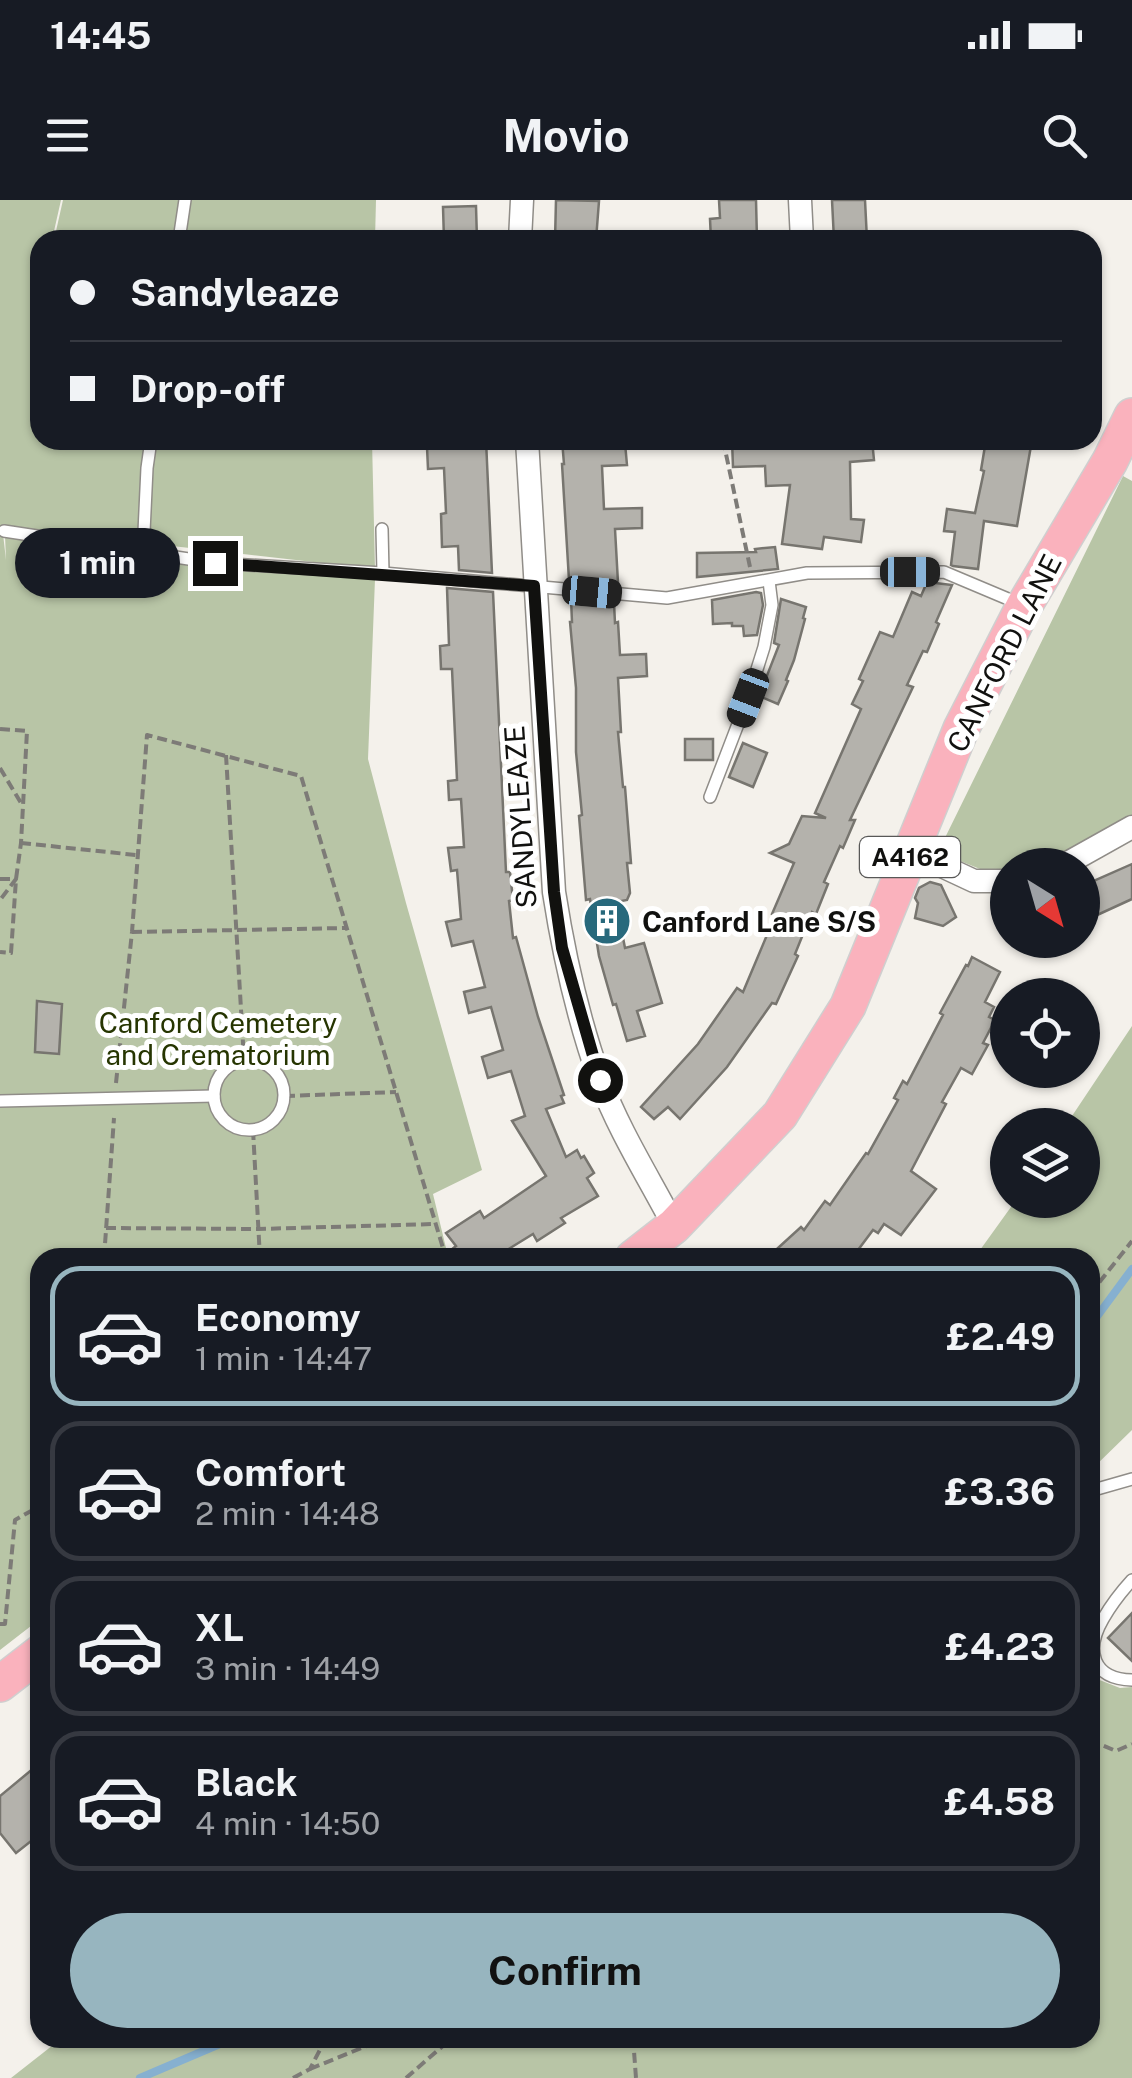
<!DOCTYPE html>
<html lang="en">
<head>
<meta charset="utf-8">
<style>
	:root { --surface:#171b24; --page:#242831; --text:#f1f3f6; --muted:#9ea1a6; --line:#363941; --accent:#97b5bf }
	body { margin:0; font-family:"Public Sans",sans-serif; background:var(--page); color:var(--text); height:100vh; display:flex; flex-direction:column; font-size:38px; white-space:nowrap }
	* { box-sizing:border-box; margin:0 }
	p { font-size:32px; color:var(--muted) }
	.icon { flex:none; width:55px; height:55px; fill:none; stroke:currentColor; stroke-width:2; stroke-linecap:round; stroke-linejoin:round }
	.map { position:relative; flex:1; overflow:hidden }
	.side { position:absolute; left:30px; top:1048px; width:1070px; height:800px; display:flex; flex-direction:column; background:var(--surface); border-radius:30px; box-shadow:0 2px 8px #0004 }
	.side>* { flex:none }
	.banner { position:absolute; left:30px; top:30px; width:1072px; height:220px; border-radius:30px; box-shadow:0 2px 8px #0004; display:grid; align-content:center; height:220px; padding:0 40px; background:var(--surface) }
	.needle { width:65px; rotate:143deg }
	.fabs { position:absolute; left:990px; top:648px; display:grid; gap:20px }
	.fabs a { display:grid; place-items:center; width:110px; height:110px; border-radius:50%; background:var(--surface); box-shadow:0 2px 8px #0004; font-size:50px }
	.end { position:absolute; width:45px; height:45px; margin:-22px; border:12px solid #11110f; background:#fff; box-shadow:0 0 0 5px #fff }
	.from { border-radius:50% }
	.bubble { position:absolute; height:70px; border-radius:35px; background:var(--surface); box-shadow:0 2px 8px #0004; font-size:32px; font-weight:700; line-height:70px; text-align:center }
	.car { position:absolute; width:30px; height:60px; margin:-30px -15px; border-radius:12px; box-shadow:0 0 8px 2px #0007; background:linear-gradient(#222 24%,#8ab4d8 0 40%,#222 0 76%,#8ab4d8 0 86%,#222 0) }
	.banner b { display:flex; align-items:center; gap:35px; height:95px; font-size:38px }
	.banner b+b { border-top:2px solid var(--line) }
	.banner i { width:25px; height:25px; background:var(--text) }
	ul { padding:18px 0 0; list-style:none }
	li { display:flex; align-items:center; gap:30px; height:140px; margin:0 20px 15px; padding:0 20px; border:5px solid var(--line); border-radius:30px }
	li div { flex:1 }
	li b { display:block; font-size:38px }
	li em { font-style:normal; font-weight:700 }
	li.active { border-color:var(--accent) }
	li>.icon { width:90px; height:90px; stroke-width:1.5 }
	.cta { display:flex; gap:20px; margin-top:auto; padding:20px 40px }
	.cta a { flex:1; height:115px; border-radius:60px; background:var(--accent); color:#111; font-size:40px; font-weight:700; line-height:115px; text-align:center }
	.status { display:flex; justify-content:space-between; align-items:center; height:70px; padding:0 50px; background:var(--surface); direction:ltr }
	.status svg { height:28px; fill:currentColor }
	header { display:flex; justify-content:space-between; align-items:center; height:130px; padding:0 40px; background:var(--surface); font-size:45px; font-weight:700 }
	.map>svg:first-child { display:block }
</style>
</head>
<body>
<div class="status"><b>14:45</b><svg viewBox="0 0 49 12"><path d="M0 12V9h3v3zM5 12V6h3v6zM10 12V3h3v9zM15 12V0h3v12zM26 1h20v11H26zM47 4h2v5h-2z"/></svg></div>
<header><svg class="icon" aria-label="menu" viewBox="0 0 24 24"><path d="M4 6h16M4 12h16M4 18h16"/></svg>Movio<svg class="icon" aria-label="search" viewBox="0 0 24 24"><circle cx="10" cy="10" r="6"/><path d="M15 15l6 6"/></svg></header>
<div class="map">
<svg width="1132" height="1878" viewBox="0 0 1132 1878">
	<rect width="100%" height="100%" fill="#f4f1eb"/>
	<g fill="#b8c5a6">
		<polygon points="0,0 61,0 52,40 40,40 40,240 372,240 375,369 4,327 0,329"/>
		<polygon points="63,0 376,0 375,40 54,40"/>
		<polygon points="1123,276 1132,281 1132,616 1064,654 1031,665 1008,665 1007,671 980,669 938,652"/>
		<polygon points="0,333 3,334 6,360 5,335 141,359 375,379 368,559 406,703 482,970 433,994 446,1048 451,1057 40,1058 40,1419 0,1450"/>
		<polygon points="1132,826 1132,1230 1090,1271 1090,1058 975,1057 1016,1000 1082,1000 1082,925 1066,925"/>
		<polygon points="1097,1479 1120,1488 1132,1487 1132,1878 11,1878 62,1838 1090,1838 1090,1481"/>
	</g>
	<g fill="none" stroke-linecap="round" stroke-linejoin="round">
		<g stroke="#86b0d0" stroke-width="8">
			<polyline points="1090,1126 1132,1069"/>
			<polyline points="140,1878 234,1838"/>
		</g>
	</g>
	<g fill="#b4b2ac" stroke="#77756f" stroke-width="2.5">
		<polygon points="556,0 599,1 596,40 555,40"/>
		<polygon points="719,0 756,0 757,40 711,40 710,19 720,18"/>
		<polygon points="832,0 865,0 867,40 834,40"/>
		<polygon points="476,6 477,40 444,40 443,7"/>
		<polygon points="453,240 486,240 492,373 459,370 458,346 442,347 441,314 446,313 444,268 428,269 427,247 453,246"/>
		<polygon points="562,240 603,240 604,244 625,243 627,265 602,266 604,309 642,308 642,328 615,329 618,383 569,380 562,264 564,264"/>
		<polygon points="732,240 872,240 874,260 850,262 851,319 864,320 861,342 824,337 822,349 782,344 790,285 766,286 765,266 733,267"/>
		<polygon points="986,240 1032,240 1017,326 984,321 978,369 953,366 951,365 955,332 944,331 947,309 975,313 984,271 981,270"/>
		<polygon points="775,347 778,369 697,377 697,353 756,352 755,349"/>
		<polygon points="927,382 952,385 936,422 939,424 927,452 923,451 907,485 913,487 850,620 855,620 843,648 840,646 824,682 828,684 816,714 812,712 795,754 798,756 776,804 772,803 727,867 680,919 668,907 654,919 641,907 698,844 737,788 743,792 775,716 772,714 794,663 770,653 789,644 802,616 826,618 815,613 861,509 852,504 863,481 859,479 880,432 893,437 912,392 921,396"/>
		<polygon points="447,388 493,392 506,672 510,672 513,700 509,701 513,738 516,737 538,817 564,895 561,896 564,903 546,909 566,957 577,950 581,958 584,956 594,973 587,978 598,996 561,1018 565,1023 537,1041 533,1034 494,1058 441,1058 456,1046 446,1033 480,1011 484,1018 546,976 512,921 525,916 511,871 488,878 482,857 503,850 491,807 469,813 464,792 485,787 473,741 452,746 446,722 461,719 457,670 451,671 448,648 464,647 461,599 449,600 448,581 457,580 452,469 441,469 440,446 449,445"/>
		<polygon points="756,392 761,393 763,405 757,435 744,436 743,426 732,426 732,423 713,424 712,400"/>
		<polygon points="571,399 614,403 615,423 618,422 620,455 646,454 647,476 618,478 621,532 618,532 623,587 625,587 631,663 627,663 630,693 627,700 616,702 625,748 644,743 662,803 637,811 645,836 627,841 616,804 613,805 599,756 590,699 586,700 579,616 582,615 576,552 576,488 570,422 572,422"/>
		<polygon points="781,399 806,407 803,418 805,419 794,460 786,480 788,481 778,504 759,496 779,445 774,443"/>
		<rect x="685" y="539" width="28" height="21"/>
		<polygon points="743,543 767,553 753,587 729,577"/>
		<polygon points="1132,664 1132,699 1082,722 1082,686"/>
		<polygon points="930,682 941,685 956,717 943,726 915,718 918,703 915,698 919,688"/>
		<polygon points="972,757 1000,772 985,802 994,807 989,817 995,820 983,843 988,845 972,874 961,868 942,902 946,904 911,971 936,989 901,1035 884,1024 878,1033 873,1030 852,1058 767,1058 801,1027 804,1030 825,1001 830,1005 866,953 868,954 898,900 894,898 903,881 907,884 943,815 940,813 966,765 968,766"/>
		<polygon points="37,801 62,804 59,854 35,852"/>
		<polygon points="1132,1413 1132,1461 1108,1438"/>
		<polygon points="40,1563 40,1634 16,1653 0,1633 0,1596"/>
	</g>
	<g fill="none" stroke-linecap="round" stroke-linejoin="round">
		<g stroke="#908d88" stroke-width="14">
			<g id="service">
				<polyline points="179,40 185,0"/>
				<polyline points="382,329 383,373"/>
				<polyline points="4,331 215,363 383,373 667,398 807,373 944,372 1020,404"/>
				<polyline points="143,353 147,268 151,240"/>
				<polyline points="710,597 748,498 764,447 772,405 769,381"/>
				<circle cx="249" cy="895" r="35"/>
				<polyline points="0,901 214,896"/>
				<polyline points="1090,1291 1132,1279"/>
				<path d="M1132,1380C1121,1392 1111,1405 1103,1419C1085,1450 1092,1479 1132,1480"/>
			</g>
		</g>
		<g stroke="#908d88" stroke-width="25">
			<g id="minor">
				<polyline points="800,0 802,40"/>
				<polyline points="520,40 522,0"/>
				<path d="M527,240L554,692C564,756 578,819 600,880C619,931 649,978 674,1026"/>
				<polyline points="912,652 974,681 1008,681"/>
				<polyline points="1064,665 1132,627"/>
			</g>
		</g>
		<g stroke="#cfcfcf" stroke-width="38">
			<g id="primary">
				<polyline points="633,1058 674,1026 780,915 848,806 961,529 1024,406 1110,261 1132,216"/>
				<polyline points="0,1484 40,1453"/>
			</g>
		</g>
		<g stroke="#7d7b77" stroke-width="4" stroke-dasharray="10 5" stroke-linecap="butt">
			<polyline points="723,240 750,367"/>
			<polyline points="0,529 27,531 21,643 16,679 11,753 0,752"/>
			<polyline points="226,555 244,860"/>
			<polyline points="0,568 21,603"/>
			<polyline points="21,643 136,655"/>
			<polyline points="0,679 16,679 0,700"/>
			<polyline points="132,732 346,728"/>
			<polyline points="116,883 132,732 147,535 301,576 446,1058"/>
			<polyline points="285,896 396,892"/>
			<polyline points="253,930 260,1058"/>
			<polyline points="106,1028 258,1029 435,1024"/>
			<polyline points="104,1058 114,918"/>
			<polyline points="1090,1094 1132,1041"/>
			<polyline points="0,1424 5,1424 15,1320 40,1306"/>
			<polyline points="1090,1540 1116,1551 1132,1544"/>
			<polyline points="633,1838 636,1878"/>
			<polyline points="310,1869 386,1838"/>
			<polyline points="293,1878 310,1869 326,1838"/>
			<polyline points="406,1878 452,1838"/>
		</g>
		<use href="#service" stroke="#fff" stroke-width="11"/>
		<use href="#minor" stroke="#fff" stroke-width="22"/>
		<use href="#primary" stroke="#fab2bd" stroke-width="35"/>
	</g>
	<g fill="none" stroke-linecap="round" stroke-linejoin="round">
		<polyline stroke="#11110f" stroke-width="12" points="215,363 534,386 554,692 562,748 600,880"/>
	</g>
	<defs>
		<g id="building-disc" transform="scale(2.5)"><circle r="9.5" fill="#28697c" stroke="#fff"/><path d="M-4-6H4V6H1V3H-1V6H-4ZM-2.5-4.3h1.7v1.8h-1.7ZM.8-4.3h1.7v1.8H.8ZM-2.5-1h1.7V.8h-1.7ZM.8-1h1.7V.8H.8Z" fill="#fff"/></g>
	</defs>
	<g fill-rule="evenodd">
		<use href="#building-disc" x="607" y="721"/>
	</g>
	<g text-anchor="middle" dominant-baseline="central" stroke-width="10" stroke-linejoin="round" paint-order="stroke">
		<rect fill="#fff" stroke="#585857" stroke-width="2.5" x="860" y="637" width="100" height="40" rx="8"/>
		<g font-size="25" font-weight="bold" fill="#11110f">
			<text x="910" y="657">A4162</text>
		</g>
		<g font-size="28" fill="#11110f" stroke="#fff">
			<text transform="translate(1004 453) rotate(-63)">CANFORD LANE</text>
			<text transform="translate(520 617) rotate(-94)">SANDYLEAZE</text>
		</g>
		<g font-size="28" font-weight="bold" fill="#11110f" stroke="#fff" text-anchor="start">
			<text x="642" y="721">Canford Lane S/S</text>
		</g>
		<g font-size="28" fill="#263501" stroke="#fff">
			<text x="218" y="822">Canford Cemetery<tspan x="218" dy="32">and Crematorium</tspan></text>
		</g>
	</g>
</svg>
<div class="fabs">
<a><svg class="needle" viewBox="-14 -14 28 28"><path d="M0-13l5 13h-10z" fill="#e53935"/><path d="M0 13l5-13h-10z" fill="#9ea1a6"/></svg></a>
<a><svg class="icon" aria-label="locate" viewBox="0 0 24 24"><circle cx="12" cy="12" r="6"/><path d="M12 2v4M12 18v4M2 12h4M18 12h4"/></svg></a>
<a><svg class="icon" aria-label="layers" viewBox="0 0 24 24"><path d="M12 4l9 5-9 5-9-5zM3 14l9 5 9-5"/></svg></a>
</div>
<i class="end from" style="left:600px;top:880px"></i>
<i class="end" style="left:215px;top:363px"></i>
<div class="bubble" style="left:15px;top:328px;width:165px">1 min</div>
<i class="car" style="left:910px;top:372px;rotate:90deg"></i>
<i class="car" style="left:592px;top:392px;rotate:95deg"></i>
<i class="car" style="left:748px;top:498px;rotate:201deg"></i>
<div class="banner">
<b><i class="from"></i>Sandyleaze</b>
<b><i></i>Drop-off</b>
</div>
<section class="side">
<ul>
<li class="active"><svg class="icon" aria-label="car" viewBox="0 0 24 24"><path d="M5 17H2v-5l4-1 3-4h7l3 4 3 1v5h-3M9 17h6M6 11h13"/><circle cx="7" cy="17" r="2"/><circle cx="17" cy="17" r="2"/></svg><div><b>Economy</b><p>1 min · 14:47</p></div><em>£2.49</em></li>
<li><svg class="icon" aria-label="car" viewBox="0 0 24 24"><path d="M5 17H2v-5l4-1 3-4h7l3 4 3 1v5h-3M9 17h6M6 11h13"/><circle cx="7" cy="17" r="2"/><circle cx="17" cy="17" r="2"/></svg><div><b>Comfort</b><p>2 min · 14:48</p></div><em>£3.36</em></li>
<li><svg class="icon" aria-label="car" viewBox="0 0 24 24"><path d="M5 17H2v-5l4-1 3-4h7l3 4 3 1v5h-3M9 17h6M6 11h13"/><circle cx="7" cy="17" r="2"/><circle cx="17" cy="17" r="2"/></svg><div><b>XL</b><p>3 min · 14:49</p></div><em>£4.23</em></li>
<li><svg class="icon" aria-label="car" viewBox="0 0 24 24"><path d="M5 17H2v-5l4-1 3-4h7l3 4 3 1v5h-3M9 17h6M6 11h13"/><circle cx="7" cy="17" r="2"/><circle cx="17" cy="17" r="2"/></svg><div><b>Black</b><p>4 min · 14:50</p></div><em>£4.58</em></li>
</ul>
<div class="cta"><a>Confirm</a></div>
</section>
</div>
</body>
</html>
